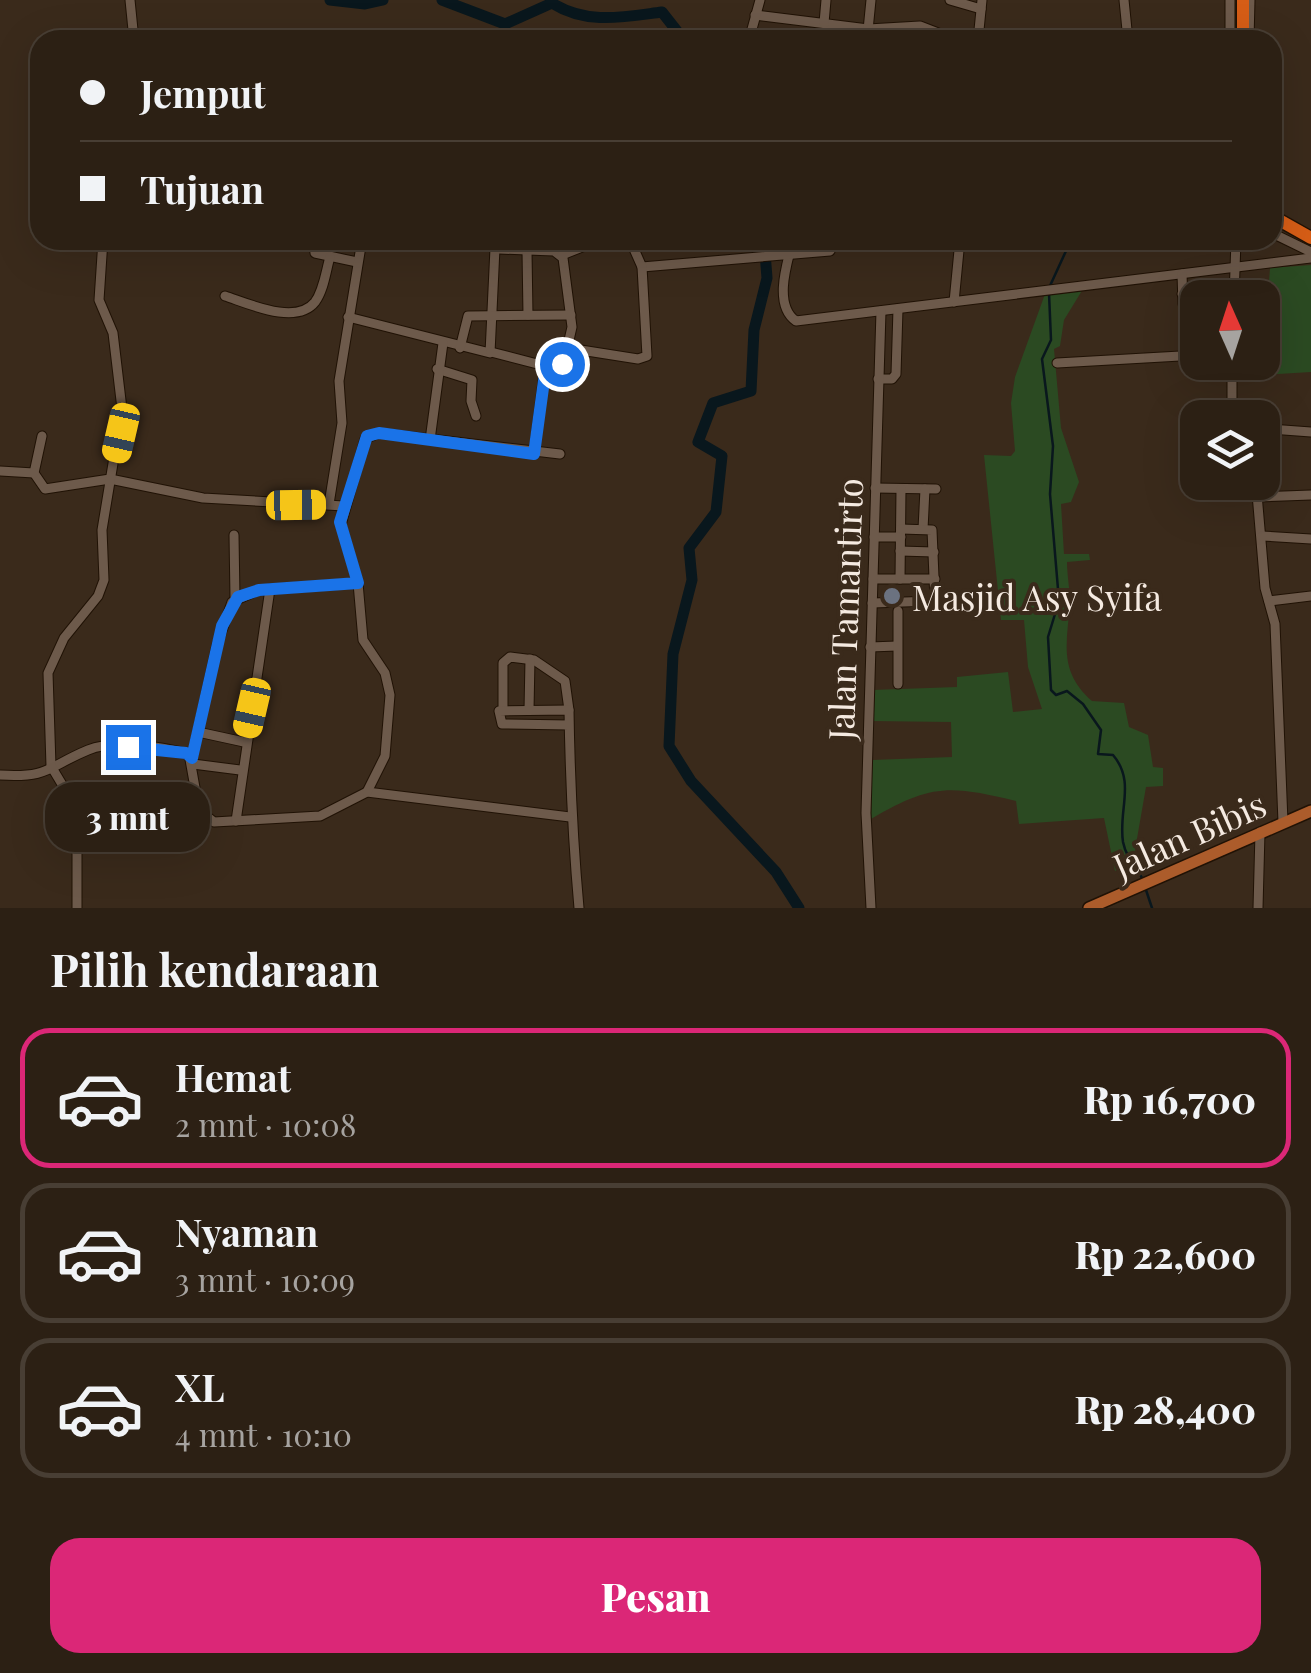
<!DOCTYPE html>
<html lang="id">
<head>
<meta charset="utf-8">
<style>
	:root { --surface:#2c2014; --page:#34281d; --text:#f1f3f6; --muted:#a6a3a0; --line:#483e34; --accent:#db2777 }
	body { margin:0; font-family:"Playfair Display",serif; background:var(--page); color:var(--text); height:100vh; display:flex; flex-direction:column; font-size:38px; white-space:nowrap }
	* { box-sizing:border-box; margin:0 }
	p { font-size:32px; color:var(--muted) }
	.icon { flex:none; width:55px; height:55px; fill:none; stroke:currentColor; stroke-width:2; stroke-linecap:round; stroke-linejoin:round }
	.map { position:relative; height:908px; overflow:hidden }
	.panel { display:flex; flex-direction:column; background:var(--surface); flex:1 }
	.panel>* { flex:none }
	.hud { position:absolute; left:30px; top:30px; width:1252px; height:220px; border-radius:30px; box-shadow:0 10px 40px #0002,0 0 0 2px var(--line); display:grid; align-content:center; height:220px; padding:0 50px; background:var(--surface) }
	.needle { width:65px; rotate:357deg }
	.controls { position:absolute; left:1180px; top:280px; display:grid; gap:20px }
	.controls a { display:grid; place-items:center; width:100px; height:100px; border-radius:20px; background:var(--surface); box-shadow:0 10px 40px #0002,0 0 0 2px var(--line); font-size:50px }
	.end { position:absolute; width:45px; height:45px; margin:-22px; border:12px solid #1a73e8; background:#fff; box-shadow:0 0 0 5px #fff }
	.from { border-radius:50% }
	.bubble { position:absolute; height:70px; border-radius:30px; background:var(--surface); box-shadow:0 10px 40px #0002,0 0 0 2px var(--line); font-size:32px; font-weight:800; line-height:70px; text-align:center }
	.car { position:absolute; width:30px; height:60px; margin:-30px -15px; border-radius:12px; box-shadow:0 0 8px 2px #0007; background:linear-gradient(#f5c518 24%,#345 0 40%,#f5c518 0 76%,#345 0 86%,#f5c518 0) }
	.hud b { display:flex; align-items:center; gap:35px; height:95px; font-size:38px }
	.hud b+b { border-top:2px solid var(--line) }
	.hud i { width:25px; height:25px; background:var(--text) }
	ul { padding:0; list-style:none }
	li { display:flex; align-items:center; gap:30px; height:140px; margin:0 20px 15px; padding:0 30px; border:5px solid var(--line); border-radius:30px }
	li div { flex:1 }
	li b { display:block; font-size:38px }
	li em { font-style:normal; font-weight:800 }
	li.current { border-color:var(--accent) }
	li>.icon { width:90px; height:90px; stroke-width:1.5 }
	h2 { padding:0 50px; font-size:45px; line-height:120px }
	.cta { display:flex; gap:20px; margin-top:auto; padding:20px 50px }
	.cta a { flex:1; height:115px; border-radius:30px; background:var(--accent); color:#fff; font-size:40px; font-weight:800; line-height:115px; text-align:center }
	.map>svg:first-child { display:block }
</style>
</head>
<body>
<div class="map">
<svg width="1311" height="908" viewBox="0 0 1311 908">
	<rect width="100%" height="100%" fill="#3a2a1b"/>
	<g fill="#2b4a22">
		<polygon points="1311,265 1311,372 1263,375 1263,363 1237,363 1262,362 1262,298 1257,297 1268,295 1270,268"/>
		<path d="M1083,289L1064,320L1060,346L1054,349L1061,428L1079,482L1071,502L1061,504L1064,554H1089L1090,560L1067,562C1067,575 1070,590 1070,603C1067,643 1058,671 1092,701L1124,703L1129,727L1148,735L1153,767L1163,768V786L1146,787L1135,850L1139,862L1115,871L1104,818L1019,824L1016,801C949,785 931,784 871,819L872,760L952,757L951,722L870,721L872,690L957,687V677L1008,672L1013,712L1042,709L1028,667L1024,620H1001L984,455L1011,456L1015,451L1011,403L1015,377L1045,294Z"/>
	</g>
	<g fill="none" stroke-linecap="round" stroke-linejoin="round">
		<g stroke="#09171d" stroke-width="2.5">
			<polyline points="1049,288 1071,240"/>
			<path d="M1049,293L1051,340L1042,359L1053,446L1050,494L1059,601L1048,637L1051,690L1056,695L1067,691L1083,704L1101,730L1098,754L1113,755C1136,782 1118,810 1123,842C1126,857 1135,866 1142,878"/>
			<polyline points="1146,890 1152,908"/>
		</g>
		<g stroke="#09171d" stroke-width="11">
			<polyline points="330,0 365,4 383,0"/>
			<path d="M442,0L505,24L552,3C587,25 623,17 662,12L684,40"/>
			<polyline points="764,240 767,278 754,330 751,391 713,403 698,442 722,456 716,512 689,548 692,580 673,654 669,746 691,781 776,872 799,908"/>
		</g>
		<g stroke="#201205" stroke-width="11">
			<g id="minor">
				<polyline points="130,0 134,40"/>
				<polyline points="950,0 981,9"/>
				<polyline points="1124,0 1128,40"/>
				<polyline points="755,15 868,29 920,26 956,40"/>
				<polyline points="824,23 826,0"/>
				<polyline points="749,40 760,0"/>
				<polyline points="867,40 871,0"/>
				<polyline points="978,40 982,0"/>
				<polyline points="1060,40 1116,40"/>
				<polyline points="1230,40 1230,0"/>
				<polyline points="1249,40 1250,0"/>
				<polyline points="1272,233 1311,252"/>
				<polyline points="313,240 315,253 357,262"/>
				<polyline points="494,240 499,249 554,251 563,258 572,327 564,362 545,366"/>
				<path d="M793,240C787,263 773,305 796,321L1311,258"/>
				<polyline points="960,242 1044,243"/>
				<polyline points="527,251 528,315"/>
				<polyline points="562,255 600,240"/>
				<polyline points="642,267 830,251 835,240"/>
				<polyline points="1182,274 1183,304"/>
				<polyline points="1182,294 1235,287"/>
				<path d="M225,296C247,303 296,326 315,302C324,290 326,270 330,257"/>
				<polyline points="1234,298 1236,240"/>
				<polyline points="954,302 960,240"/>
				<polyline points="348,317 490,353 495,248"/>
				<polyline points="460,348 468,316 571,315"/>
				<polyline points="568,348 638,359 647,356 642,267 630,240"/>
				<polyline points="491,352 545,366 534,453"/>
				<polyline points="1232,362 1232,418"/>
				<polyline points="1057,363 1198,355"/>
				<polyline points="437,369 472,380 471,401 476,416"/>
				<polyline points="878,379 892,379 896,374 898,309"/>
				<polyline points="1262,422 1270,429 1311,432"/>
				<polyline points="42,436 34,473 45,489 110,479 203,498 344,506"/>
				<polyline points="430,440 443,343"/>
				<polyline points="1262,452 1272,452"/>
				<polyline points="0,471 34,473"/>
				<polyline points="1256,482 1265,588 1275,624 1283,822"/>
				<polyline points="875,488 936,489"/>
				<polyline points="1259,497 1311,495"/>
				<polyline points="329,504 342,423 339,381 362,240"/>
				<polyline points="923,529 925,489"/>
				<polyline points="234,535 235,599"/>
				<polyline points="1262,536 1311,539"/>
				<polyline points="874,537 901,537"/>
				<polyline points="900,551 934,552"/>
				<polyline points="873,579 935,579"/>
				<polyline points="900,579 901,489"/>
				<polyline points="1269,601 1311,596"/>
				<polyline points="872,603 935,601 932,530 901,529"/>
				<polyline points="870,647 897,646"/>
				<polyline points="898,684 898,611"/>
				<polyline points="503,710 503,663 510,657 534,660 565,681 569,710"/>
				<polyline points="529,710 530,659"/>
				<path d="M569,725L502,724L499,711L569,710C570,777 573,842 579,908"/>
				<polyline points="198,732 244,742"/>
				<polyline points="192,758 217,645 232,602 259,590 358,583"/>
				<polyline points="193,764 240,770"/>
				<path d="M0,775C50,778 47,767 88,750C115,739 163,747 189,754L199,810L214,822L320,816L367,792L570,817"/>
				<polyline points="367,792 385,756 390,695 385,673 363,640 358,583 341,525 365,439 379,433 560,454"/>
				<polyline points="236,821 270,589"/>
				<polyline points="77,908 77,852 87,826 51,766 48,673 64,638 98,596 104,580 102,530 122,409 113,333 99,300 103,240"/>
				<polyline points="871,908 866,813 881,311"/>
				<polyline points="1258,908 1260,832"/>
			</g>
		</g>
		<g stroke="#201205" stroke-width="14">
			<polyline id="major" points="1089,908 1311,811"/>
		</g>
		<g stroke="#201205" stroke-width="15">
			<g id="highway">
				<polyline points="1243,40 1243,0"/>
				<polyline points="1272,216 1311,238"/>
			</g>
		</g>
		<use href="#minor" stroke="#6d5a4b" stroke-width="9"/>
		<use href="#major" stroke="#ac5c2b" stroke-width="11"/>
		<use href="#highway" stroke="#d65d16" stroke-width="12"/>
	</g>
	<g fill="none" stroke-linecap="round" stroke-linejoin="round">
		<polyline stroke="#1a73e8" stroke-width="12" points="128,747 186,753 192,758 222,626 238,597 259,590 358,583 340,522 367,436 379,433 534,454 546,366 562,364"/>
	</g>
	<circle fill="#6b7280" stroke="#3a2a1b" stroke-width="4" cx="892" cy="596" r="10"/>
	<g text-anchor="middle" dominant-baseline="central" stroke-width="8" stroke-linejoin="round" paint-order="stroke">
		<g font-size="35" fill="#f5eae1" stroke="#3a2a1b" text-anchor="start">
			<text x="912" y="596">Masjid Asy Syifa</text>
		</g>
		<g font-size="35" fill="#f5eae1" stroke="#3a2a1b">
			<text transform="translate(844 609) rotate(-88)">Jalan Tamantirto</text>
			<text transform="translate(1189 834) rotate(-24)">Jalan Bibis</text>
		</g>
	</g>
</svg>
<div class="controls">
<a><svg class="needle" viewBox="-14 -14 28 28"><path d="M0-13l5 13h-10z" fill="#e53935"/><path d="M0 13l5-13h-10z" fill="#a6a3a0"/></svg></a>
<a><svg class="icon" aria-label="layers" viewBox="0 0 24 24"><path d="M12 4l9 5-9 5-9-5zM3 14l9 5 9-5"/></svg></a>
</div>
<i class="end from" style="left:562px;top:364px"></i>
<i class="end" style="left:128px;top:747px"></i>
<div class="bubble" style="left:45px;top:782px;width:165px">3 mnt</div>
<i class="car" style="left:121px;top:433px;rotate:193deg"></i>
<i class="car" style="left:296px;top:505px;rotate:89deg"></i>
<i class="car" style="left:252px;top:708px;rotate:193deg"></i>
<div class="hud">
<b><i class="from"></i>Jemput</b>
<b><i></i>Tujuan</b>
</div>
</div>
<section class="panel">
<h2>Pilih kendaraan</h2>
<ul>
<li class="current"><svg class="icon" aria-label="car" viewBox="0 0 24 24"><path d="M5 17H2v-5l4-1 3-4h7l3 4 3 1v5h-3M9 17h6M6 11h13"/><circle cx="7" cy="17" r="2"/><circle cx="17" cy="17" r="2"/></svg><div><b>Hemat</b><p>2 mnt · 10:08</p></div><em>Rp 16,700</em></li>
<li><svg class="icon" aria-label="car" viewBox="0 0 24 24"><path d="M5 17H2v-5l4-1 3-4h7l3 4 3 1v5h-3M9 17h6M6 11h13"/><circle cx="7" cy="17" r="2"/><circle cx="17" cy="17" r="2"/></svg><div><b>Nyaman</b><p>3 mnt · 10:09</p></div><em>Rp 22,600</em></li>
<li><svg class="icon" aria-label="car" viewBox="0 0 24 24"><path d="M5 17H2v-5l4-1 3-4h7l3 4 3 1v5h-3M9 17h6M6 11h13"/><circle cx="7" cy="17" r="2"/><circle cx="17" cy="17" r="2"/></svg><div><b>XL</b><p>4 mnt · 10:10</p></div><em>Rp 28,400</em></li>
</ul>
<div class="cta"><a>Pesan</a></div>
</section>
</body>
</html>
